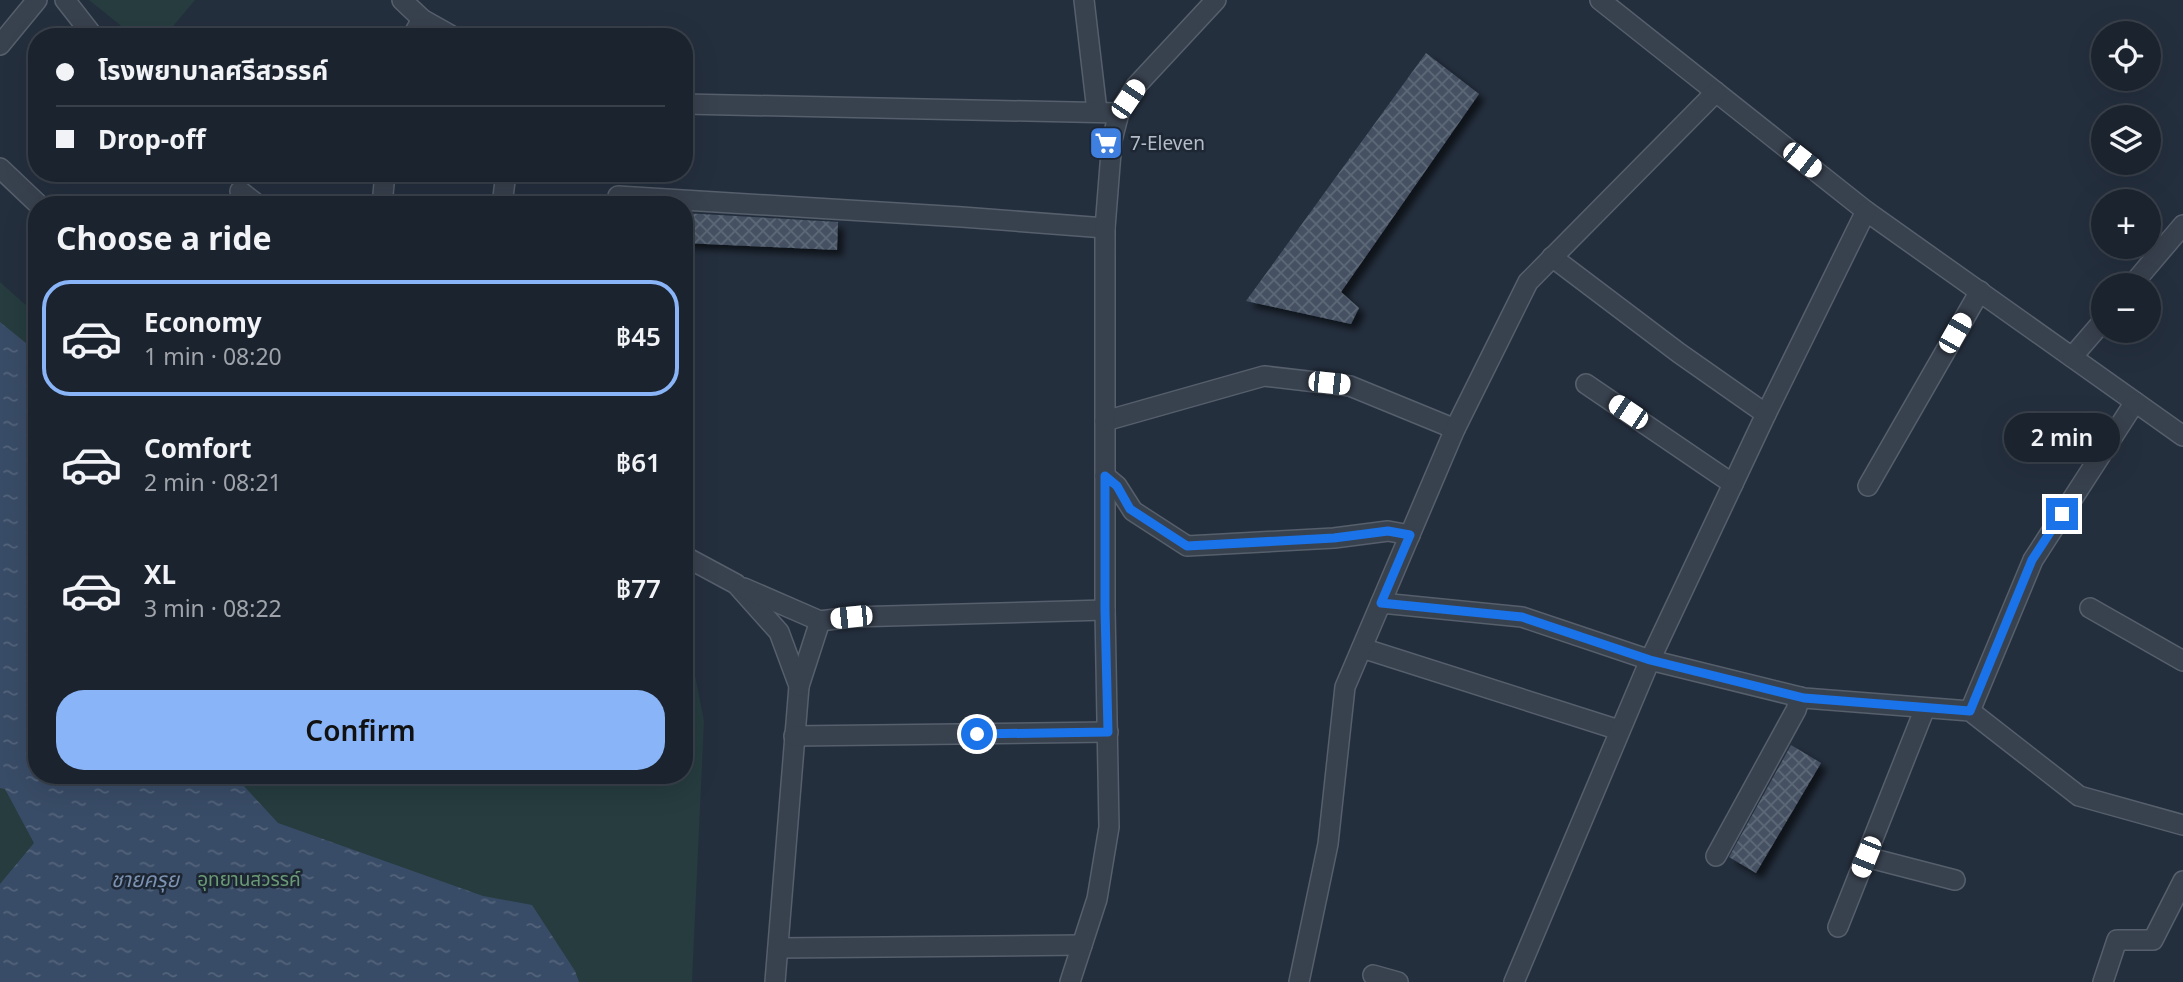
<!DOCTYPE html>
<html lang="en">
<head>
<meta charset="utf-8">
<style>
	:root { --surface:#1b232e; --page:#282f3a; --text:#f1f3f6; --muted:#a0a4aa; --line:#39404a; --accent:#8ab4f8 }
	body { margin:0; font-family:"Noto Sans","Noto Sans Thai",sans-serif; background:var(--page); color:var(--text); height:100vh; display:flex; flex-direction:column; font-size:26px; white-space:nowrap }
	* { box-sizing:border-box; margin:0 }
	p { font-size:23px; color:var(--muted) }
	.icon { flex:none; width:38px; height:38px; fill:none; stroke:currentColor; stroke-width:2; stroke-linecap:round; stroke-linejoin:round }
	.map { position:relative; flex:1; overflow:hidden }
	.drawer { position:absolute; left:28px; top:196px; width:665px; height:588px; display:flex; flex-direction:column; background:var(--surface); border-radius:28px; box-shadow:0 7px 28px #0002,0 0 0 2px var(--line) }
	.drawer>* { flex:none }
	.hud { position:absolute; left:28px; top:28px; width:665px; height:154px; border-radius:28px; box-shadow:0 7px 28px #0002,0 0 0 2px var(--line); display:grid; align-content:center; height:154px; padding:0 28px; background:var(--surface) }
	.controls { position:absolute; left:2091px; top:21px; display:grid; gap:14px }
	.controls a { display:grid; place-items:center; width:70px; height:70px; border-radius:50%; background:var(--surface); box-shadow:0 7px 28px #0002,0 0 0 2px var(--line); font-size:35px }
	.end { position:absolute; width:32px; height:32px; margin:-16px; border:9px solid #1a73e8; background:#fff; box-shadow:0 0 0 4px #fff }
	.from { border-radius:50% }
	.bubble { position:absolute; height:49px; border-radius:24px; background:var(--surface); box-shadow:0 7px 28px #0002,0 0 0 2px var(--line); font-size:23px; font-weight:600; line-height:49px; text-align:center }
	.car { position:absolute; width:21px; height:42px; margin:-21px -10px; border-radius:9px; box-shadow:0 0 5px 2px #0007; background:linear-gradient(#fff 24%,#345 0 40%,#fff 0 76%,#345 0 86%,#fff 0) }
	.hud b { display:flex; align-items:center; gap:24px; height:66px; font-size:26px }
	.hud b+b { border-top:2px solid var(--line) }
	.hud i { width:18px; height:18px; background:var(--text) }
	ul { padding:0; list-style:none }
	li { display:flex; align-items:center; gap:21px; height:116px; margin:0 14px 10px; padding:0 14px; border:4px solid transparent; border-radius:28px }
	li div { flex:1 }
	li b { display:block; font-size:26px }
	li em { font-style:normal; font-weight:600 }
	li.active { border-color:var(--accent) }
	li>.icon { width:63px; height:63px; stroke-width:1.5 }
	h2 { padding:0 28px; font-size:32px; line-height:84px }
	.cta { display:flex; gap:14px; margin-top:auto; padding:14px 28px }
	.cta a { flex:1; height:80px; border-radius:28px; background:var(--accent); color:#111; font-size:28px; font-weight:600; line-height:80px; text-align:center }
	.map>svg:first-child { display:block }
</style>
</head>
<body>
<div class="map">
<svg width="2183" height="982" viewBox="0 0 2183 982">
	<defs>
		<pattern id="water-ripples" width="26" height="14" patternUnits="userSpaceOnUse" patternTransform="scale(1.75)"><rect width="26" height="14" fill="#394c67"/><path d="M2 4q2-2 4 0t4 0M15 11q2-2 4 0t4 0" fill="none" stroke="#53647b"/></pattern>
		<pattern id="building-cross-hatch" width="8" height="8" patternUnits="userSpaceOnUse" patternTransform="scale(1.75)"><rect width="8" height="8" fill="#455162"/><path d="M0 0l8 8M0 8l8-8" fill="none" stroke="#5d6877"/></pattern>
		<filter id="shadow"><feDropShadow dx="6" dy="6" stdDeviation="3.5" flood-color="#0009"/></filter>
	</defs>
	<rect width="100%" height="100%" fill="#242f3e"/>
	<g fill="#263c3f">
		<polygon points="89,0 195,0 164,37 135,37"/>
		<polygon points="0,282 37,315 37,775 684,775 684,653 694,670 704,721 692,982 0,982"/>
	</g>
	<polygon fill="url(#water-ripples)" points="0,322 37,352 37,775 243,775 242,784 278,823 483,896 532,905 575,971 579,982 0,982 0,884 34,843 5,789 0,788"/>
	<g fill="url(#building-cross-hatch)" filter="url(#shadow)">
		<polygon points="1426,53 1479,94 1341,292 1359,308 1351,324 1246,301"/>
		<polygon points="684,213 838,222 837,250 684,243"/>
		<polygon points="1791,745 1821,763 1756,873 1729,857"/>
	</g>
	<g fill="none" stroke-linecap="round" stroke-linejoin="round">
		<g stroke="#565f6c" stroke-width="22">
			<g id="minor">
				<polyline points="65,0 94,37"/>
				<polyline points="402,0 422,19 454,37"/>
				<polyline points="1084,0 1097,111"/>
				<polyline points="1600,0 1866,211 2183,436"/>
				<polyline points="412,37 422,19"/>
				<polyline points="0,45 37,0"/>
				<polyline points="684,104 1119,113"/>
				<polyline points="0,168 39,205"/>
				<polyline points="240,191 258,205"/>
				<polyline points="618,196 962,217 1105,228"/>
				<polyline points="382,205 385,173"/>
				<polyline points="502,205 506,173"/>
				<polyline points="1552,257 1679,353 1766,414"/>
				<polyline points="2132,285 2183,225"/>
				<polyline points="2072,357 2104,320"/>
				<polyline points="1586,384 1733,484"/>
				<polyline points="1105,421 1264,376 1350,386 1455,429"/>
				<polyline points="1105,476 1117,486 1133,511 1187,546 1334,538 1388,531 1410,535"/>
				<polyline points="1868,486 1980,291"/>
				<polyline points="684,556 736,584 779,632 799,686 775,982"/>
				<polyline points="744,588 820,621 851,617 1105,610"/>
				<polyline points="1381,603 1522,617 1650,660 1804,698 1970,711 2079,796 2183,825"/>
				<polyline points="2090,608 2183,661"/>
				<polyline points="1362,648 1619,730"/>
				<polyline points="799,686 820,621"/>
				<polyline points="1970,711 2033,560 2135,402"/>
				<polyline points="794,736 1108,732"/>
				<polyline points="1716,856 1796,710 1800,697"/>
				<polyline points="1866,857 1955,880"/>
				<polyline points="1838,927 1925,708"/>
				<polyline points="778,948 1082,945"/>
				<polyline points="1373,975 1398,982"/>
				<polyline points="1070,982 1097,899 1109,827 1105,610 1105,228 1112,140 1119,113 1136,86 1216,0"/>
				<polyline points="1299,982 1328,844 1345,687 1455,429 1528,282 1716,92"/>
				<polyline points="1514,982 1650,660 1766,414 1866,211"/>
				<polyline points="2103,982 2117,940 2153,940 2183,881"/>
			</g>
		</g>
		<use href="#minor" stroke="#38414e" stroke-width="19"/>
	</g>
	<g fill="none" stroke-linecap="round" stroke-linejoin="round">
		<polyline stroke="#1a73e8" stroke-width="9" points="977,734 1108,732 1105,610 1105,476 1117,486 1130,509 1187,546 1334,538 1388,531 1410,535 1381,603 1522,617 1650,660 1804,698 1970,711 2032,560 2062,514"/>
	</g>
	<defs>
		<g id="supermarket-square" transform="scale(1.75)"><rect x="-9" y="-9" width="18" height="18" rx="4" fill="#3f7fe0" stroke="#1d2633"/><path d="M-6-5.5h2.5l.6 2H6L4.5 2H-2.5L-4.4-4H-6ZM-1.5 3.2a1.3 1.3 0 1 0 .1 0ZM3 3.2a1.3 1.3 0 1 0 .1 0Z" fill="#fff"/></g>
	</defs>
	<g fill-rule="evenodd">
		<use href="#supermarket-square" x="1106" y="143"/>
	</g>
	<g text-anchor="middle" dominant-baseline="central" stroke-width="5" stroke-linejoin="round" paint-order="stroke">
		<g font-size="19" fill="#b4bcc9" stroke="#1d2633" text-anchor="start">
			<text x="1130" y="143">7-Eleven</text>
		</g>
		<g font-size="19" fill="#6b9a76" stroke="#1d2633">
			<text x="249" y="879">อุทยานสวรรค์</text>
		</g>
		<g font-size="21" font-style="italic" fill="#7c92b1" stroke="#1d2633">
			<text x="145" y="879">ชายครุย</text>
		</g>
	</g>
</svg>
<div class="controls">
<a><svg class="icon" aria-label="locate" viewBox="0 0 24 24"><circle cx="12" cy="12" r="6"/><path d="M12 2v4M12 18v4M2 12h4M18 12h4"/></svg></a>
<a><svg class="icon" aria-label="layers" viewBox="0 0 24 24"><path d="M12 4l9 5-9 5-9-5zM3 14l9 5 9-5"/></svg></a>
<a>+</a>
<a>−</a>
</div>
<i class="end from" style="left:977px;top:734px"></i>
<i class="end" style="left:2062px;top:514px"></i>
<div class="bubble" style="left:2004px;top:413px;width:116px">2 min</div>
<i class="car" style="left:1128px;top:99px;rotate:34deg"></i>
<i class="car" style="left:1802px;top:160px;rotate:128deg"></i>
<i class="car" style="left:1955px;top:333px;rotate:30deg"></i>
<i class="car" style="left:1329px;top:383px;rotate:96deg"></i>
<i class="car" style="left:1628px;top:412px;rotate:304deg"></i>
<i class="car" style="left:851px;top:617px;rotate:264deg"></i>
<i class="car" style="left:1866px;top:857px;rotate:202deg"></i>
<div class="hud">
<b><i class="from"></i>โรงพยาบาลศรีสวรรค์</b>
<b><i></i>Drop-off</b>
</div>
<section class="drawer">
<h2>Choose a ride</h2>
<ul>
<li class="active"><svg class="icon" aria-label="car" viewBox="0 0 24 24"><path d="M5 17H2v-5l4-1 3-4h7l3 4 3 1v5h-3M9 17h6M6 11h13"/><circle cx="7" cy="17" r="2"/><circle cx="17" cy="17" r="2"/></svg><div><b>Economy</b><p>1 min · 08:20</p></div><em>฿45</em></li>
<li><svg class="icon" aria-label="car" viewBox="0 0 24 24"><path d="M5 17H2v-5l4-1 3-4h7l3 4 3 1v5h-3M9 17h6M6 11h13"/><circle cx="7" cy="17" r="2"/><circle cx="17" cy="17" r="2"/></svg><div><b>Comfort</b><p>2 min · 08:21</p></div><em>฿61</em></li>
<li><svg class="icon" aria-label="car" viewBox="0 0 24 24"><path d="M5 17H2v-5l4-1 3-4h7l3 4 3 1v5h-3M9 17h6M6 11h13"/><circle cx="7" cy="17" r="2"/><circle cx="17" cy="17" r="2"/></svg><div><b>XL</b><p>3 min · 08:22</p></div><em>฿77</em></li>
</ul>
<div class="cta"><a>Confirm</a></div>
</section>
</div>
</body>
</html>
